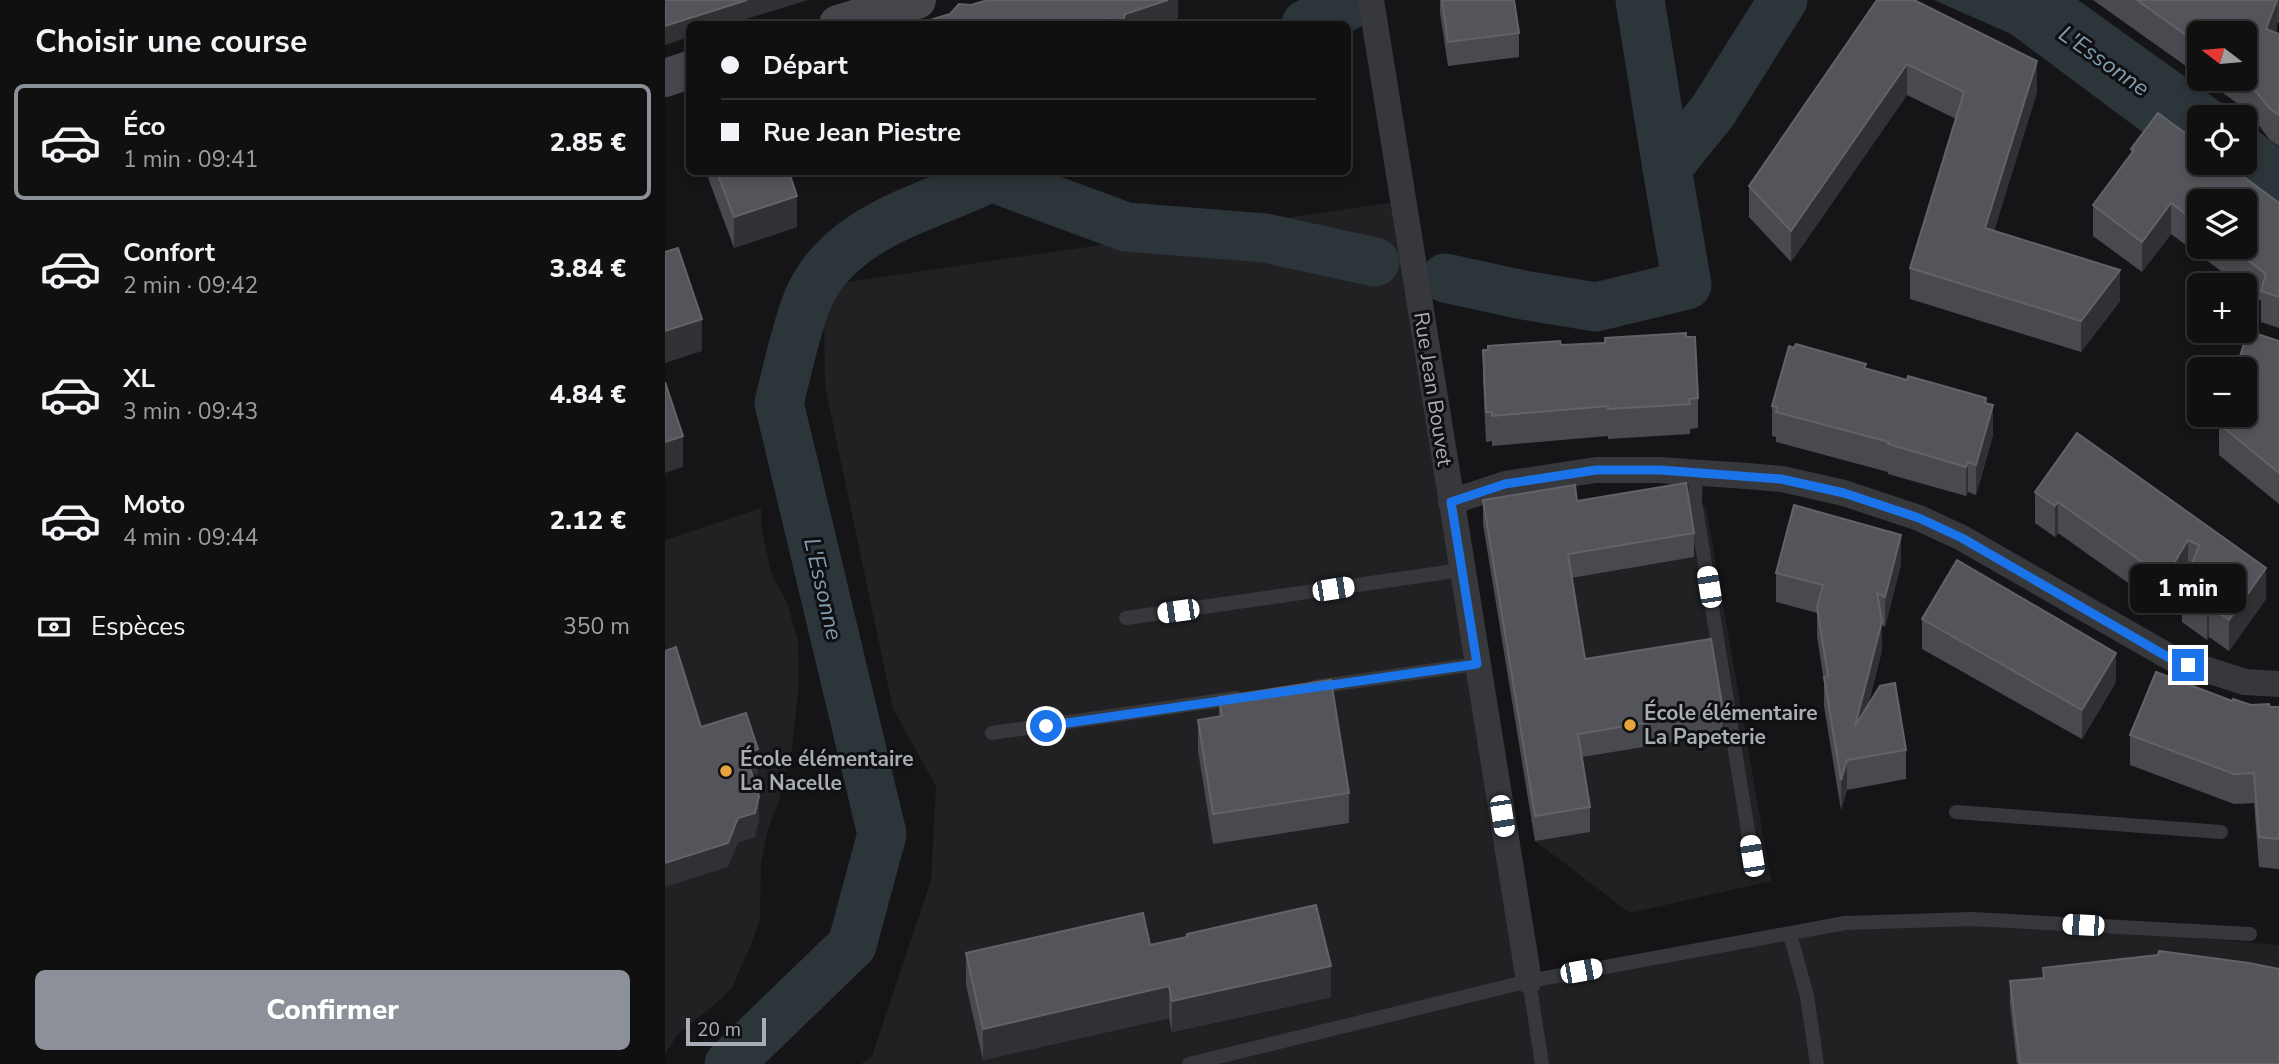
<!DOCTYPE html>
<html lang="fr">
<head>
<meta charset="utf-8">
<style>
	:root { --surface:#101011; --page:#19191a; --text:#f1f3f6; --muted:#9c9d9f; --line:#303031; --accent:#8c9099 }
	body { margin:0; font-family:"Nunito Sans",sans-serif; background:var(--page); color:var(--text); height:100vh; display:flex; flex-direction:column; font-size:26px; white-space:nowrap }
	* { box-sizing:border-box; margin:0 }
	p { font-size:23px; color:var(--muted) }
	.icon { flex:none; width:38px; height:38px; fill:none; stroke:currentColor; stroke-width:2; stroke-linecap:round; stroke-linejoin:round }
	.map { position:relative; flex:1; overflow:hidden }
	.panel { display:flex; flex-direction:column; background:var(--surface); width:665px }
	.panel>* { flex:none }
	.guide { position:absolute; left:21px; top:21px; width:665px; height:154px; border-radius:10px; box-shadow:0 4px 10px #0003,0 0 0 2px var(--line); display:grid; align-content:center; height:154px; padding:0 35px; background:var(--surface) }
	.needle { width:46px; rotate:286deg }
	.fabs { position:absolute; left:1522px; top:21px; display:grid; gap:14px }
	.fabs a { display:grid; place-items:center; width:70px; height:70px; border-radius:10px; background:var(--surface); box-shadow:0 4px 10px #0003,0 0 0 2px var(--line); font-size:35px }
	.scale { position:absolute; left:21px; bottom:18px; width:80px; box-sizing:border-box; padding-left:7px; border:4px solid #a8adb6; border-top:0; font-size:19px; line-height:24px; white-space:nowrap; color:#a8adb6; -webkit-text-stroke:5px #101012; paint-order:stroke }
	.end { position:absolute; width:32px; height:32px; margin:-16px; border:9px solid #1a73e8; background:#fff; box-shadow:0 0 0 4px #fff }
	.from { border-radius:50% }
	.bubble { position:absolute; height:49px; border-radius:10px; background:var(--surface); box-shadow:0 4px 10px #0003,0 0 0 2px var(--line); font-size:23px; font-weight:800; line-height:49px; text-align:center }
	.car { position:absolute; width:21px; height:42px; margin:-21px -10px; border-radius:9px; box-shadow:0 0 5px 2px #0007; background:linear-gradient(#fff 24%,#345 0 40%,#fff 0 76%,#345 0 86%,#fff 0) }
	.guide b { display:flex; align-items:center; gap:24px; height:66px; font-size:26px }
	.guide b+b { border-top:2px solid var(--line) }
	.guide i { width:18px; height:18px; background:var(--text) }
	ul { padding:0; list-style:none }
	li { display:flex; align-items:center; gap:21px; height:116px; margin:0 14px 10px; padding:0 21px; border:4px solid transparent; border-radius:10px }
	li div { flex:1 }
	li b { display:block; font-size:26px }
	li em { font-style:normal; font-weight:800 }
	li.selected { border-color:var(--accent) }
	li>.icon { width:63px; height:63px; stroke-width:1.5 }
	h2 { padding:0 35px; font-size:32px; line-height:84px }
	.pay { display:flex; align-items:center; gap:18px; height:77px; padding:0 35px; font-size:26px }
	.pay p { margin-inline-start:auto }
	.action { display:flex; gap:14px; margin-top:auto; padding:14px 35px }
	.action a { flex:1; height:80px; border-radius:10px; background:var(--accent); color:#fff; font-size:28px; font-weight:800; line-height:80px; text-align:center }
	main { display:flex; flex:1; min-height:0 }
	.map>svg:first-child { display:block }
</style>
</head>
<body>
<main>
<section class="panel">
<h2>Choisir une course</h2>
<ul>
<li class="selected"><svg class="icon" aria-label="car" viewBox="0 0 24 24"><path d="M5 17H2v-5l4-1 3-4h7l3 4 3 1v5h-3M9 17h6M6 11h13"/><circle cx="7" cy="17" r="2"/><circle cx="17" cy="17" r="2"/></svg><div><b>Éco</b><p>1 min · 09:41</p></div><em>2.85 €</em></li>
<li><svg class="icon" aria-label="car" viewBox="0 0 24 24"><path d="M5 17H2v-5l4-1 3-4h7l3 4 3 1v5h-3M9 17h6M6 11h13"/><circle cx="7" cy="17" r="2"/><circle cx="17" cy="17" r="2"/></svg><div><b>Confort</b><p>2 min · 09:42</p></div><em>3.84 €</em></li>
<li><svg class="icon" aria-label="car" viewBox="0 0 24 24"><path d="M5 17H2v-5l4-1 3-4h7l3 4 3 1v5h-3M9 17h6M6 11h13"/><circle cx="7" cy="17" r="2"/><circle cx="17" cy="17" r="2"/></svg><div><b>XL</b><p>3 min · 09:43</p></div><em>4.84 €</em></li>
<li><svg class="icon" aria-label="car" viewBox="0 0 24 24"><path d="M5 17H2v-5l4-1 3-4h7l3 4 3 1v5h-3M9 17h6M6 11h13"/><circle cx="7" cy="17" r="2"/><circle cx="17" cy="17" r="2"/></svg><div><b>Moto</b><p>4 min · 09:44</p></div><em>2.12 €</em></li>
</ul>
<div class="pay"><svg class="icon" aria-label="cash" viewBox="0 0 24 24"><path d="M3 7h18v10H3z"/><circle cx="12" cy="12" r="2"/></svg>Espèces<p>350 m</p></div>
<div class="action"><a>Confirmer</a></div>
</section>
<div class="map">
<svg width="1614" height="1064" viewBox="0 0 1614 1064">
	<rect width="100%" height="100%" fill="#151517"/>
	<g fill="#212124">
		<polygon points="738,201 864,981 1180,923 1307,919 1614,945 1614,1064 196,1064 207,1056 266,880 271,786 228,709 160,386 159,309 175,283"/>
		<polygon points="1005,505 1041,506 1106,881 965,913 870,841 818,524 923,507"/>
		<polygon points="96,508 96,525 106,573 122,603 133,641 134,683 127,749 114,801 103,829 96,863 95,920 86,945 67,987 56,999 13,1034 0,1054 0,540"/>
	</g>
	<polygon fill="#2c353a" points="1269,0 1413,0 1576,117 1535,117 1535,163 1580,163 1580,121 1614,147 1614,234 1580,201 1570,201 1346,34"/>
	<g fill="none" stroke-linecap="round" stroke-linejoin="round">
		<g stroke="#2c353a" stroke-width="49">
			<polyline points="975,0 1002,168"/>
			<polyline points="641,24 683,6"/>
			<polyline points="326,177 461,227 600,238 710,262"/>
			<polyline points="780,278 858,295 931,307 1022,285 1002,168 1048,111 1118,0"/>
			<path d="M64,1064L187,945L217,834L114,403C123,368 130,331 143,299C176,222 270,207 337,172"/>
		</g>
		<g stroke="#36383c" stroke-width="14">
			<polyline points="1031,472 1030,502 1087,856"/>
			<polyline points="461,618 797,570"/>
			<polyline points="650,687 812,664"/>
			<polyline points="327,733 571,698"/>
			<polyline points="1291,812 1556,832"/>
			<polyline points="1125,934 1142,996 1152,1064"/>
			<polyline points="864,981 877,1064"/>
			<polyline points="524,1064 864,981 1180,923 1307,919 1585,934"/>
		</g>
		<g stroke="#36383c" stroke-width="26">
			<polyline points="706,0 864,981"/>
			<polyline points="1587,0 1614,10"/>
			<polyline points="786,502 840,484 931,470 994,470 1082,476 1117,479 1179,493 1254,518 1297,538 1508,659 1580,682 1614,684"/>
		</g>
		<g stroke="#45474c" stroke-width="38">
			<polyline points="173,24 252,0"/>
			<polyline points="0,78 24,70"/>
		</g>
	</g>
	<g fill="#494a4f" fill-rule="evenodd">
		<polygon points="513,0 513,24 252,24 285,14 306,5"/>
		<polygon points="775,0 849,0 854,33 854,57 783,66 775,13"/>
		<polygon points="1212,0 1372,92 1329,231 1455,301 1416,352 1245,299 1245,268 1291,119 1242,95 1126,262 1084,217 1084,186"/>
		<polygon points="1428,0 1612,0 1611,33 1614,34 1614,146 1605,140 1582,110 1538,79 1580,79 1580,33 1535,33 1535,76"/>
		<polygon points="24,86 24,126 22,118 22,87"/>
		<path d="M1466,149L1614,203V328L1596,322V301L1580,289V285H1575L1506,234L1477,272L1428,236V205L1466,155ZM1535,201L1580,247H1535Z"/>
		<polygon points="41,172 124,172 132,227 69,248"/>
		<polygon points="1021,337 1033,398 1033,428 1025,429 1025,434 943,439 943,436 827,446 827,441 821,442 818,380 818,350"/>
		<polygon points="1614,341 1614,504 1554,455 1554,424"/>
		<polygon points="1201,368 1321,403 1328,435 1311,495 1303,492 1301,496 1223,474 1223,472 1111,442 1111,437 1107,436 1107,406"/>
		<polygon points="1412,433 1601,599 1564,651 1544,637 1542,640 1517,622 1517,591 1524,571 1523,571 1500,609 1393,533 1390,537 1370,523 1370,492"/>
		<polygon points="818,500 912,501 1029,533 1029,557 906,578 920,659 1058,710 1058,734 917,757 925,807 925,832 870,841 818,524"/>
		<polygon points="1236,564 1220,627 1217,625 1217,650 1203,706 1241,750 1241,779 1182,790 1176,810 1159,706 1159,682 1152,636 1152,613 1111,602 1111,573"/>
		<polygon points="1257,619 1451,682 1417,739 1257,649"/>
		<polygon points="554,697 684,793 684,823 548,844 533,751 533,720 554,717"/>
		<polygon points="1567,701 1586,705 1605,707 1614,707 1614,869 1594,867 1589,803 1569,804 1465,765 1465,735"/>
		<polygon points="485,945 666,997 507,1032 504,1018 318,1060 301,985 301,953"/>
		<polygon points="1378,968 1614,1064 1352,1064 1345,1005 1345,981 1378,978"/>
	</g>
	<g fill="#303134">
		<polygon points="82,0 143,0 65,24 24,24 24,37 0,45 0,26"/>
		<polygon points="503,0 513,0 513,24 457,24 460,14"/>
		<polygon points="1612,0 1612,30 1601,60 1601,29"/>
		<polygon points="445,19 445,24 429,24"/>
		<polygon points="1372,61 1372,92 1320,259 1320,228"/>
		<polygon points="1242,64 1242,95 1126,262 1126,231"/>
		<polygon points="132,196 132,227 69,248 69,217"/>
		<polygon points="1506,203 1506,234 1477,272 1477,242"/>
		<polygon points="1455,270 1455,301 1416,352 1416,321"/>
		<polygon points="37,319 37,351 0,363 0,331"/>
		<polygon points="1328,405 1328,435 1311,495 1311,465"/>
		<polygon points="18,436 18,467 0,473 0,442"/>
		<polygon points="1303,462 1303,492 1301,496 1301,467"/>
		<polygon points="1393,502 1393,533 1390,537 1390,506"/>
		<polygon points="1236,535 1236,564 1220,627 1220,597"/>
		<polygon points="1523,540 1523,571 1500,609 1500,578"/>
		<polygon points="1601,568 1601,599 1564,651 1564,620"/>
		<polygon points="1544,606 1544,637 1542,640 1542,609"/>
		<polygon points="1217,621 1217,650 1190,756 1190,726"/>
		<polygon points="1451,653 1451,682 1417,739 1417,710"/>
		<polygon points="93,749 93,773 80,777 80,753"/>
		<polygon points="1182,760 1182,790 1176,810 1176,780"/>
		<polygon points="94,796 94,820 90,837 73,843 63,867 0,887 0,863 73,818"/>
		<polygon points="666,966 666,997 507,1032 507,1001"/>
		<polygon points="504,986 504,1018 318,1060 318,1029"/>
	</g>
	<g fill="#53555a" stroke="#616368" stroke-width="2">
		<polygon points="0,0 82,0 0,26"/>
		<polygon points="323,0 503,0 460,14 457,24 453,24 445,19 429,24 252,24 285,14 294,4 306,5"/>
		<polygon points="777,0 849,0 854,33 783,42"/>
		<polygon points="1212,0 1249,0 1372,61 1320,228 1455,270 1416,321 1245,268 1299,92 1242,64 1126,231 1084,186"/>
		<polygon points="1472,0 1612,0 1601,29 1614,34 1614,115 1605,109 1580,78 1580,33 1535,33 1535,45"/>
		<polygon points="1493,113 1535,144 1535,163 1560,163 1614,203 1614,297 1596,291 1601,274 1565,247 1580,247 1580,201 1535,201 1535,225 1506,203 1477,242 1428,205 1469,150 1466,149"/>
		<polygon points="52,172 124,172 132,196 69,217"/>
		<polygon points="13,248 37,319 0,331 0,252"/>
		<polygon points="1583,331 1614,341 1614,473 1554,424 1557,415 1580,415 1580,369 1571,369"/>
		<polygon points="1021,333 1021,337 1030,337 1033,398 1024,399 1025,404 943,409 943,406 827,416 827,412 821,412 818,350 823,350 823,346 895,341 896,345 940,343 940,338"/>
		<polygon points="1131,344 1201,364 1199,368 1242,380 1243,376 1321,398 1320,403 1328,405 1311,465 1303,462 1301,467 1223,444 1224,442 1111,412 1112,407 1107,406 1124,346 1129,348"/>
		<polygon points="0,382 18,436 0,442"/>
		<polygon points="1412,433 1601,568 1564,620 1544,606 1542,609 1517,591 1534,545 1523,540 1500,578 1393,502 1390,506 1370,492"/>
		<polygon points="1021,483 1029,533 903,554 920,659 1046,639 1058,710 913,734 925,807 870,816 818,500 910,485 912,501"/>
		<polygon points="1129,505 1236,535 1220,597 1212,593 1217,621 1190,726 1215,686 1230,683 1241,750 1182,760 1176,780 1159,677 1163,676 1152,607 1158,585 1111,573"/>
		<polygon points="1292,560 1451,653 1417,710 1257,619"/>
		<polygon points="11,647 36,727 81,713 93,749 80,753 94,796 90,813 73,818 63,843 0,863 0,651"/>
		<polygon points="1491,672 1567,701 1568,699 1586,705 1604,704 1605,707 1614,707 1614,839 1594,837 1589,773 1569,774 1465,735"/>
		<polygon points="666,680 684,793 548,814 533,720 557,716 554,697"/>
		<polygon points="651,905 666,966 507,1001 504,986 318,1029 301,953 478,913 485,945 522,937 522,934"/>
		<polygon points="1494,951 1584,963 1614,969 1614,1064 1355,1064 1345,981 1379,978 1378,968 1493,955"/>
	</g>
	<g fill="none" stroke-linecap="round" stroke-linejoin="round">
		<polyline stroke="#1a73e8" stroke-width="9" points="381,726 812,664 786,502 840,484 931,470 995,470 1116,479 1179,493 1254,518 1297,538 1508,660 1523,665"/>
	</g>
	<g fill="#e7a33d" stroke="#101012" stroke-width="2.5">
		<circle cx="965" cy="725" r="7"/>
		<circle cx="61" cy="771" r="7"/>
	</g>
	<g text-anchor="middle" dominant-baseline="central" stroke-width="6" stroke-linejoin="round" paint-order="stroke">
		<g font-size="21" fill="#a8adb6" stroke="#101012">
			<text transform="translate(768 389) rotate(81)">Rue Jean Bouvet</text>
		</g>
		<g font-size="21" font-weight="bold" fill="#a8adb6" stroke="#101012" text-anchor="start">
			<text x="979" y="713">École élémentaire<tspan x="979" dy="24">La Papeterie</tspan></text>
			<text x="75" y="759">École élémentaire<tspan x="75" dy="24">La Nacelle</tspan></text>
		</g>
		<g font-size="23" font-style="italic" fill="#819daf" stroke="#101012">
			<text transform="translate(1439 61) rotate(35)">L'Essonne</text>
			<text transform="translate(158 589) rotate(77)">L'Essonne</text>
		</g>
	</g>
</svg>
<div class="fabs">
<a><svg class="needle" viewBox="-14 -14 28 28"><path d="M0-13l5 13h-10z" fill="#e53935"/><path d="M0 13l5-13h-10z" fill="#9c9d9f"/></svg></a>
<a><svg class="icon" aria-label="locate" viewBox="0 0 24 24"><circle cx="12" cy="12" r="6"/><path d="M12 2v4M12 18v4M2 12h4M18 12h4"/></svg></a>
<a><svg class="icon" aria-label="layers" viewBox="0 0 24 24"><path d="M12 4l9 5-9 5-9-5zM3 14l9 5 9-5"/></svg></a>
<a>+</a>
<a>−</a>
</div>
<div class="scale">20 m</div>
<i class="end from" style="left:381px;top:726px"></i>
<i class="end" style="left:1523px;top:665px"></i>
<div class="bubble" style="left:1465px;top:564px;width:116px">1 min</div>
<i class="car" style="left:1044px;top:587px;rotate:351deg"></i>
<i class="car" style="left:668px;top:589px;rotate:81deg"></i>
<i class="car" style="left:513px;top:611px;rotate:262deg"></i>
<i class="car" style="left:837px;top:816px;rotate:171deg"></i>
<i class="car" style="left:1087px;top:856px;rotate:351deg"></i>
<i class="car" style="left:1418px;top:925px;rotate:273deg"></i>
<i class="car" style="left:916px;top:971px;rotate:80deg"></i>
<div class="guide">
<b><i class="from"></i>Départ</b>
<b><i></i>Rue Jean Piestre</b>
</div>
</div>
</main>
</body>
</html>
